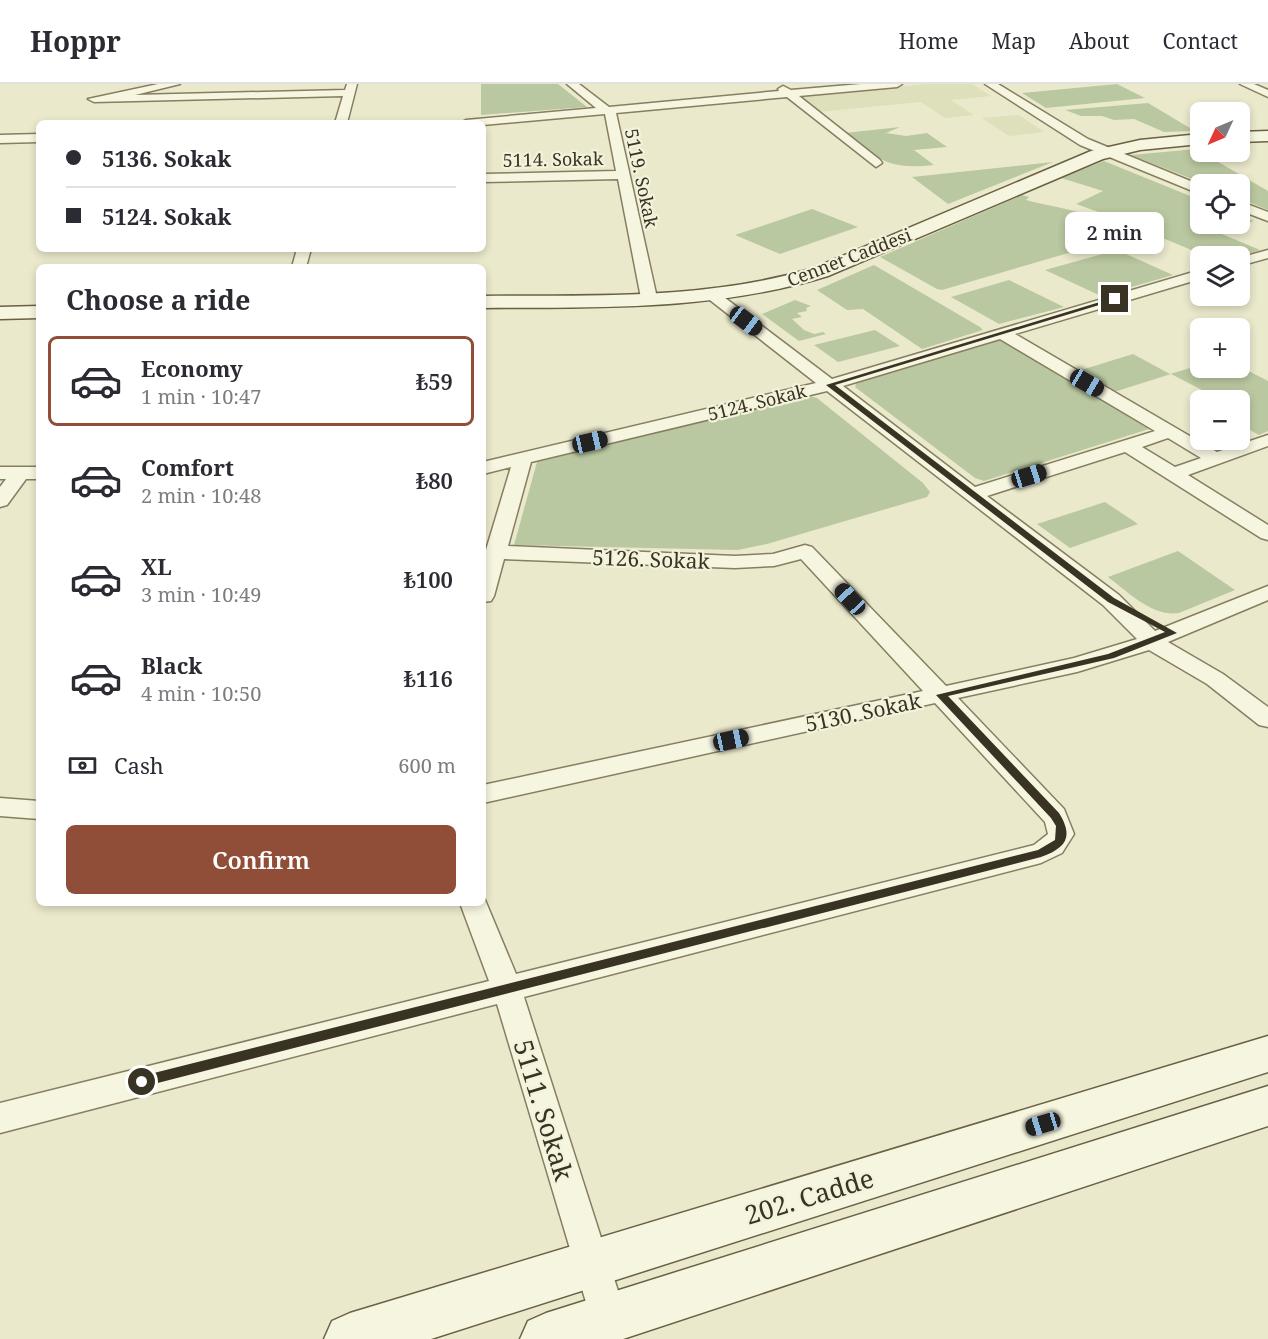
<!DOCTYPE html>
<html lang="en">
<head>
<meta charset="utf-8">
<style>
	:root { --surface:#fff; --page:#f2f2f3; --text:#2b2b33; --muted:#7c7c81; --line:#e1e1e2; --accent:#904d38 }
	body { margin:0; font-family:"Noto Serif",serif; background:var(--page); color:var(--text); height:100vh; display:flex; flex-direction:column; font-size:22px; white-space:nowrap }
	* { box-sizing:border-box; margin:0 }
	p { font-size:20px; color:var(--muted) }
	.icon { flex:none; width:33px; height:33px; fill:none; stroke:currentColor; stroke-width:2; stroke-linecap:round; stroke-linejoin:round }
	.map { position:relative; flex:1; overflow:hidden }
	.side { position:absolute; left:36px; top:180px; width:450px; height:642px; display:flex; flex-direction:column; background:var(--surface); border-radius:9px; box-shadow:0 3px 9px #0003 }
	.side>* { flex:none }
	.top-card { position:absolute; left:36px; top:36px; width:450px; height:132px; border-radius:9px; box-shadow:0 3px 9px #0003; display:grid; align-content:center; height:132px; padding:0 30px; background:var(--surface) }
	.needle { width:39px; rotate:226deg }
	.controls { position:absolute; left:1190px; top:18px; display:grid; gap:12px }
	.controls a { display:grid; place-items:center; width:60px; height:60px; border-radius:9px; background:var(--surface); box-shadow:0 3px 9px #0003; font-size:30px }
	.end { position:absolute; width:27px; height:27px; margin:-14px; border:8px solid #393323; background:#fff; box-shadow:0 0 0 3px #fff }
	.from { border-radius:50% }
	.bubble { position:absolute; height:42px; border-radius:9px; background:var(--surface); box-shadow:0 3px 9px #0003; font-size:20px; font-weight:600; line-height:42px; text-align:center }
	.car { position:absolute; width:18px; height:36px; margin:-18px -9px; border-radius:8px; box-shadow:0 0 4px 2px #0007; background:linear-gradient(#222 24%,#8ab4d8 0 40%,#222 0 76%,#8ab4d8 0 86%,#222 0) }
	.top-card b { display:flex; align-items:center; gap:21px; height:57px; font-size:22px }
	.top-card b+b { border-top:2px solid var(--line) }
	.top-card i { width:15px; height:15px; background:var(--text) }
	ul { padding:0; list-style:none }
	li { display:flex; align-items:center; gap:18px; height:90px; margin:0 12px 9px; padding:0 18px; border:3px solid transparent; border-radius:9px }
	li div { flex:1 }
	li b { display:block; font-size:22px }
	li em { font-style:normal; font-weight:600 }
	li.active { border-color:var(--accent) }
	li>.icon { width:54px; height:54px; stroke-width:1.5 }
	h2 { padding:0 30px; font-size:27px; line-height:72px }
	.pay { display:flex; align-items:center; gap:15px; height:66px; padding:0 30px; font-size:22px }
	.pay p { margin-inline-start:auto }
	.cta { display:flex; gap:12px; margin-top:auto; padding:12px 30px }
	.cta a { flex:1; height:69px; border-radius:9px; background:var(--accent); color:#fff; font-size:24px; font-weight:600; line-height:69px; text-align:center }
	header { display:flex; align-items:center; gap:36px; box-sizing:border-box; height:84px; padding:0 30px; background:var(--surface); border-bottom:2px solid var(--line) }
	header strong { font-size:28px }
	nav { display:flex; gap:33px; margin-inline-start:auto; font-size:21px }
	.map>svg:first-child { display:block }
</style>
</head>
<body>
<header>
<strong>Hoppr</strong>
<nav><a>Home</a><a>Map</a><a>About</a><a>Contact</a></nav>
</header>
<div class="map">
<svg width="1268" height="1255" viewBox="0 0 1268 1255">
	<rect width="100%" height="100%" fill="#ebe9cc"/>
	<g fill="#dde0bb">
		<polygon points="927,0 972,0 991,12 951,16 974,31 945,34 921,18 818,28 798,12"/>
		<polygon points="1019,31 1044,48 1009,52 982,34"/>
	</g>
	<g fill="#bac8a1">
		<polygon points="481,0 558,0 587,23 481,31"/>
		<polygon points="1117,0 1145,14 1046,24 1022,9"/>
		<polygon points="1148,19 1195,47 1164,48 1134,35 1114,36 1102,32 1081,32 1065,26"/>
		<path d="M900,43L886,49L906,52L927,49L947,63L914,66L934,81C888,86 879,76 845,49Z"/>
		<polygon points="1196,65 1268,107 1268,126 1239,114 1239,100 1205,100 1131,71"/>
		<polygon points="1104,77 1200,116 1200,140 1239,140 1239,131 1254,137 1217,148 1260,166 1239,173 1206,172 1107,131 1076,120 1103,107 1061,94"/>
		<polygon points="1053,78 948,120 912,93"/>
		<path d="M1022,111L1029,113L1026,116C1061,125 1098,129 1129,147L1130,151L942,206L937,205L880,173Z"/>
		<polygon points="812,125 858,143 780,170 735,151"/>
		<polygon points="1117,166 1173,191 1101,212 1045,186"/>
		<polygon points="874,181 980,243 983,246 922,265 863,225 847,226 817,206"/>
		<polygon points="1009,196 1064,223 999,240 951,213"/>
		<polygon points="795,216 811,222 806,224 807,227 797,229 802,233 792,235 804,246 814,250 823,248 826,250 799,257 762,230"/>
		<polygon points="875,246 900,262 838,278 814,261"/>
		<polygon points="995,255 1002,256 1149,345 984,397 975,394 855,303 857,297"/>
		<polygon points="1133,270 1170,290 1200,281 1200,284 1239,282 1268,297 1268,347 1259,351 1239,340 1239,316 1221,316 1171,290 1114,308 1078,287"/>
		<polygon points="806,311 817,314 923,399 930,408 927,413 767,460 738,466 514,461 537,378"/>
		<polygon points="1105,418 1138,440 1070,464 1037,440"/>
		<path d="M1178,467L1235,506L1179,529C1152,533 1128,508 1108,493Z"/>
	</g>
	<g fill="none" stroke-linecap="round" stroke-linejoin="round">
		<g stroke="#877e62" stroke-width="3">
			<g id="street">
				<polygon points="158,0 180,0 135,11 345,6 347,0 357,0 347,39 335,39 343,12 94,18 88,15"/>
				<polygon points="567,0 579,0 609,23 779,7 778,5 783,2 791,6 861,0 902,0 897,3 799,12 880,76 882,79 876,83 787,13 616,29 657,214 649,219 641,214 618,95 483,98 483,90 616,87 605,30 483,41 460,39 466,36 596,24"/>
				<polygon points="985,0 998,0 1088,55 1200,101 1200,110 1080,61"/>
				<polygon points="1240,0 1254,0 1268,6 1268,13"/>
				<polygon points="39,50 39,58 0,59 0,51"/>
				<polygon points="1239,117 1268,128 1268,137 1239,126"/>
				<polygon points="297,165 311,165 306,183 292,183"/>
				<polygon points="1268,166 1268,174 1239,182 1239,174"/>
				<path d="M1200,186V195L1015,250L1217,368L1268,351V362L1188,391L1268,441V456L1261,454L1125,368L987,412L1119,511L1155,547L1268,502V516L1168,558L1223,590L1268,623V643L1259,641L1207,600L1149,566L1077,588L958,614L1064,725L1074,750L1062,769L1041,779L524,913L627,1235L622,1248L609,1253L596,1248L591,1235L497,920L0,1049V1019L489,897L460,819H483V811L516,890L1034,761L1048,750L1045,738L935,619L483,719V701L923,607L801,475L774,482L735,484L504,475L494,512L491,517L483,518V476L511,383L483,390V378L816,299L706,213L703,210L706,207H716L832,295ZM1000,255L1155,347L975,403L843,302ZM827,307L1103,521L1137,555L1074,574L946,602L812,463L805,461L773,470L735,472L508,462L531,378ZM1168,354L1201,374L1175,383L1142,363Z"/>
				<polygon points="0,383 39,383 39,395 26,395 7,421 0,423 0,403 6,395 0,395"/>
				<polygon points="0,714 39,717 39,735 0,732"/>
			</g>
		</g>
		<g stroke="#696045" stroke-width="3">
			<g id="secondary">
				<polygon points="1268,47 1268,57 1239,58 1239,48"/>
				<path d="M1200,50V60L1140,66L1103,75L828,192C715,227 600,223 483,224V212C594,211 706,216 814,184L1091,67L1140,56Z"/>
				<polygon points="39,222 39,234 0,235 0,223"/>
				<polygon points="1268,952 1268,988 431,1255 324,1255 332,1237 350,1229"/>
				<polygon points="1268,1002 1268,1042 623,1255 520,1255 528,1237 546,1229"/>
			</g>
		</g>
		<use href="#street" fill="#f6f5df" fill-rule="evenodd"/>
		<use href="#secondary" fill="#f6f5df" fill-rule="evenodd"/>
	</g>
	<path fill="#393323" d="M1113,214L1119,215L835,301L1114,514L1177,549L1114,574L948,612L1059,729C1074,753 1066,764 1041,773L142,1003L137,1002V994L142,992L1038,766L1055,756L1056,742L1051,734L936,611L1108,570L1165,548L1108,518L826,301Z"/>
	<g text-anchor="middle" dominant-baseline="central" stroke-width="4.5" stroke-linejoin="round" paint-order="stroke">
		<g font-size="18" fill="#393323" stroke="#f3f2db">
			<text transform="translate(553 75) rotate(-1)">5114. Sokak</text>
			<text transform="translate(642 94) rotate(78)">5119. Sokak</text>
			<text transform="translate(849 173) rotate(-21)">Cennet Caddesi</text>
			<text transform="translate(757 318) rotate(-14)">5124. Sokak</text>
		</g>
		<g font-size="21" fill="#393323" stroke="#f3f2db">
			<text transform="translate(651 475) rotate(2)">5126. Sokak</text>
			<text transform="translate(863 628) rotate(-12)">5130. Sokak</text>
		</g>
		<g font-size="26" fill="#393323" stroke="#f3f2db">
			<text transform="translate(544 1026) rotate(73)">5111. Sokak</text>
			<text transform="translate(809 1112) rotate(-17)">202. Cadde</text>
		</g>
	</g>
</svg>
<div class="controls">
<a><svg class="needle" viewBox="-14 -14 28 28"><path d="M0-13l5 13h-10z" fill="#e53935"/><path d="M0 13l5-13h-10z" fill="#7c7c81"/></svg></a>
<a><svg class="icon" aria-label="locate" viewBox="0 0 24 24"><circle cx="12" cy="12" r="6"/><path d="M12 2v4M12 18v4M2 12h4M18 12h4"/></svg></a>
<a><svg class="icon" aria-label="layers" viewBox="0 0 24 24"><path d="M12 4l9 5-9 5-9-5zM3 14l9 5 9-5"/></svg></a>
<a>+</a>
<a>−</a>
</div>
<i class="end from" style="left:142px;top:998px"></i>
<i class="end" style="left:1115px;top:215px"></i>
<div class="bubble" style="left:1065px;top:128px;width:99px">2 min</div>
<i class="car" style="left:746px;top:237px;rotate:127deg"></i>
<i class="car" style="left:1087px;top:299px;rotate:120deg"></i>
<i class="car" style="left:590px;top:358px;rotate:77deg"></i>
<i class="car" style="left:1029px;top:392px;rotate:73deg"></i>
<i class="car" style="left:850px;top:515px;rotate:317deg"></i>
<i class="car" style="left:731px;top:656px;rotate:78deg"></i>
<i class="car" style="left:1043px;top:1040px;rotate:253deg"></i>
<div class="top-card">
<b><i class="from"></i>5136. Sokak</b>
<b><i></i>5124. Sokak</b>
</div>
<section class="side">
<h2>Choose a ride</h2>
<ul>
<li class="active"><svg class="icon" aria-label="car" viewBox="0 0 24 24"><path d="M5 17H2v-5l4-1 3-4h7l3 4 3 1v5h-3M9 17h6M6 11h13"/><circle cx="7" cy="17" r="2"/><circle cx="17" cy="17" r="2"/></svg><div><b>Economy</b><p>1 min · 10:47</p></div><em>₺59</em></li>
<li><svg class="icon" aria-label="car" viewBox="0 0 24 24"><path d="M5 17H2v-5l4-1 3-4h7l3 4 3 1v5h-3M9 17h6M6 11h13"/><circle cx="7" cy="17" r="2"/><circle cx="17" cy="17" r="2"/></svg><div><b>Comfort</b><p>2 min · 10:48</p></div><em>₺80</em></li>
<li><svg class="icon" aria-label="car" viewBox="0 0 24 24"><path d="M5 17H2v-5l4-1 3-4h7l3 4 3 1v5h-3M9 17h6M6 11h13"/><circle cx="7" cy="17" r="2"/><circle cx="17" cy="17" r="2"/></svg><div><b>XL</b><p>3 min · 10:49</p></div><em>₺100</em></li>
<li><svg class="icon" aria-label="car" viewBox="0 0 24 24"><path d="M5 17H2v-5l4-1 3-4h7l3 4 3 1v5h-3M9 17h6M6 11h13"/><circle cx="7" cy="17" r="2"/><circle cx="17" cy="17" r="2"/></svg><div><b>Black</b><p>4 min · 10:50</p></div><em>₺116</em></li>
</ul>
<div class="pay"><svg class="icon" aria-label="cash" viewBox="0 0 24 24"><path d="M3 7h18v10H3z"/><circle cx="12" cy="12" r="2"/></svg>Cash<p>600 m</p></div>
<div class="cta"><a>Confirm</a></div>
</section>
</div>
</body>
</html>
